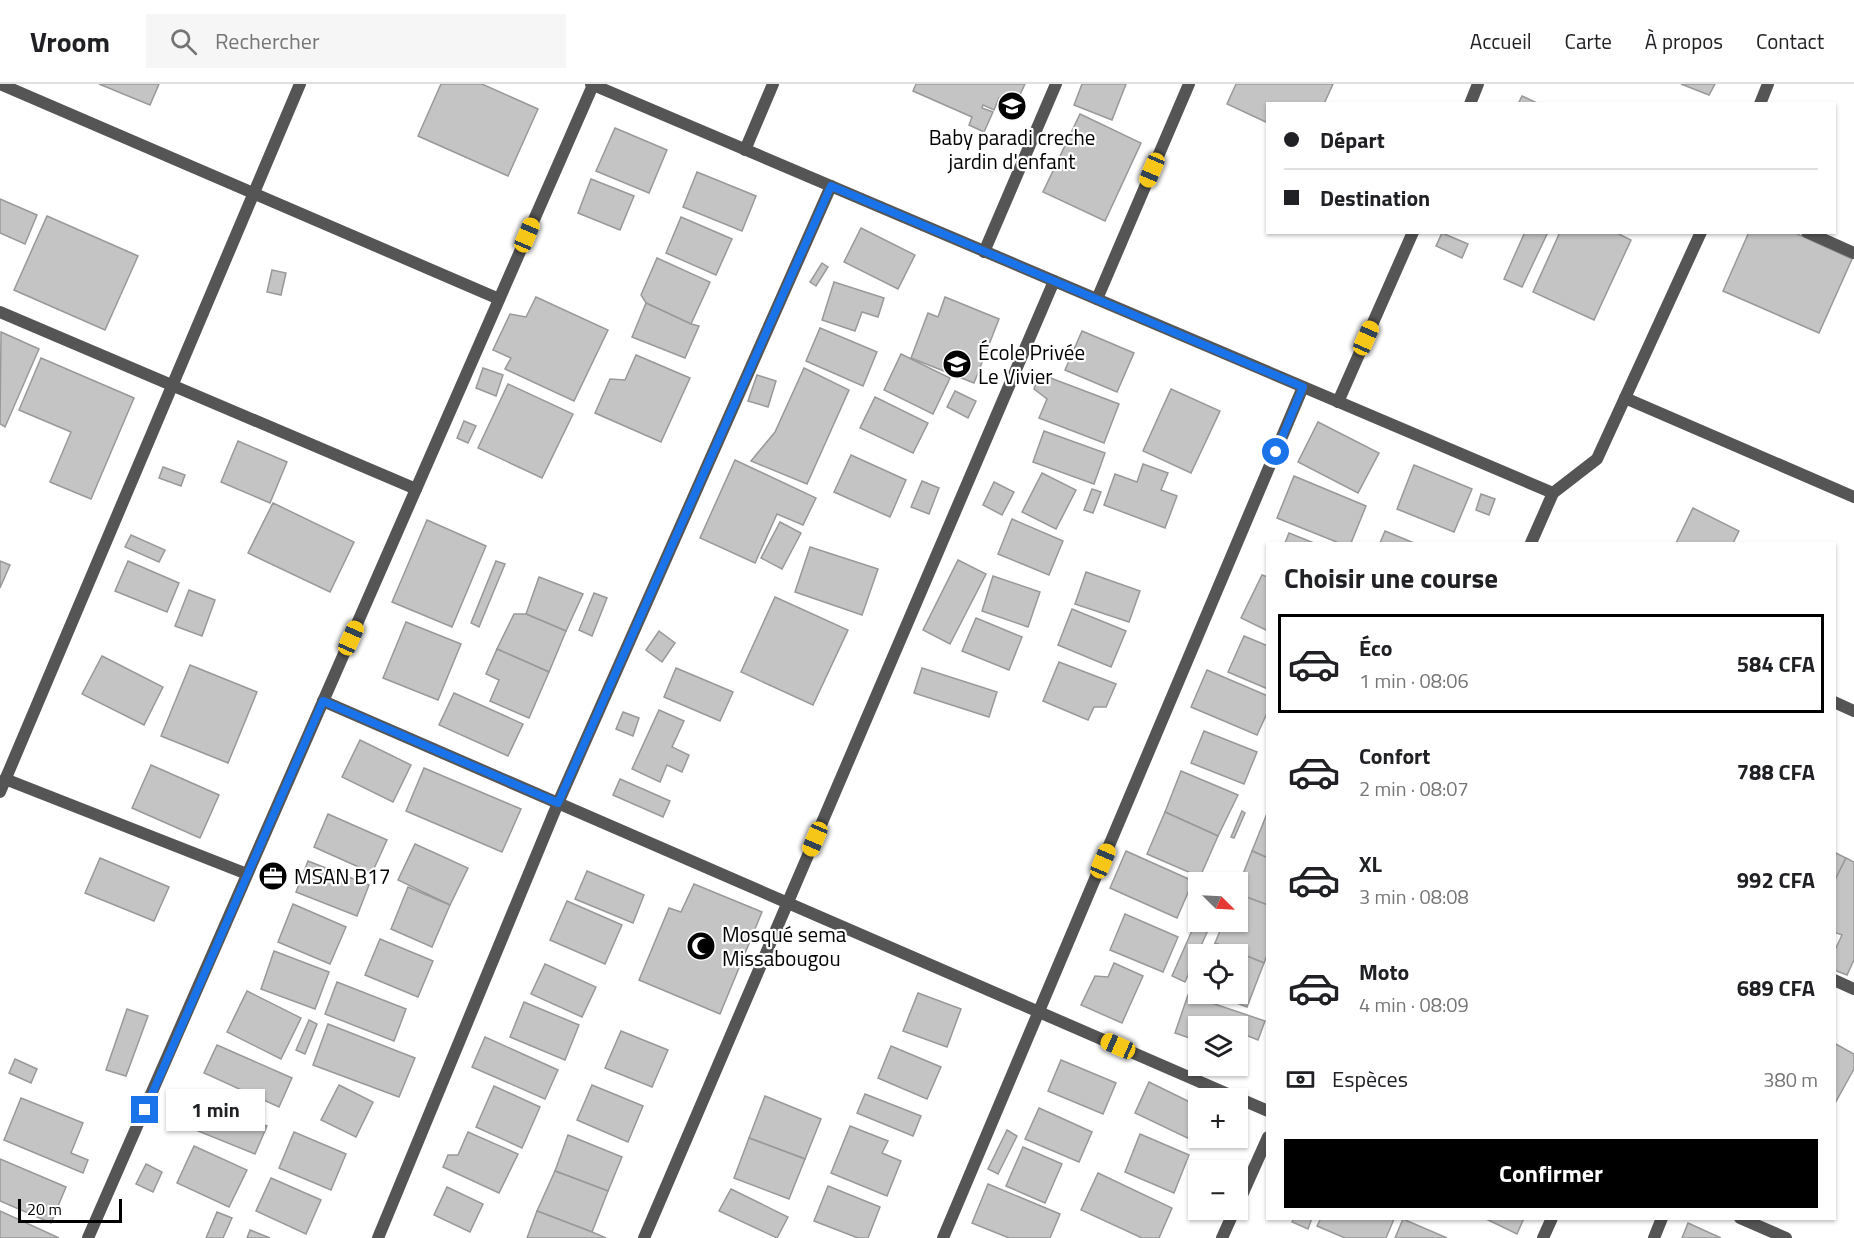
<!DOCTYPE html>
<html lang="fr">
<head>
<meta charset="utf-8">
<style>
	:root { --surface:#fff; --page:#f6f6f6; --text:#202124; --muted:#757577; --line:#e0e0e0; --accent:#000 }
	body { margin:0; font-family:"Titillium Web",sans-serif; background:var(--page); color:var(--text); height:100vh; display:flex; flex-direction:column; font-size:22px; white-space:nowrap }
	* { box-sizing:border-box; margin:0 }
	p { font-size:20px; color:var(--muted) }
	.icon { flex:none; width:33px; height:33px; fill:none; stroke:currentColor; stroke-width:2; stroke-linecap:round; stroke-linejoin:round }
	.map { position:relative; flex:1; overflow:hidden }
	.details { position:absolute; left:1266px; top:458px; width:570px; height:678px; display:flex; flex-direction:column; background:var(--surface); border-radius:0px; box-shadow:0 2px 4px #0004 }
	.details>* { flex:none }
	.top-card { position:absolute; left:1266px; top:18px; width:570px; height:132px; border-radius:0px; box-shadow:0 2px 4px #0004; display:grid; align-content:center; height:132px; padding:0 18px; background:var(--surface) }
	.needle { width:39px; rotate:114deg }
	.fabs { position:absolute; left:1188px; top:788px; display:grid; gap:12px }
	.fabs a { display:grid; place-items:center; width:60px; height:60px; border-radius:0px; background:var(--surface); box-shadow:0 2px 4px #0004; font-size:30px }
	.scale { position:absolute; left:18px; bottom:15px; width:104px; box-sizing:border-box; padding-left:6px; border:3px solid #000; border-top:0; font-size:16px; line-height:21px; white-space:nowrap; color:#000; -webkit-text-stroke:4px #fff; paint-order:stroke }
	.end { position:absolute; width:27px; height:27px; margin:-14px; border:8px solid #1a73e8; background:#fff; box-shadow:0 0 0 3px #fff }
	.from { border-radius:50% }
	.bubble { position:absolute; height:42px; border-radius:0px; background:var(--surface); box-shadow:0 2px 4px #0004; font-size:20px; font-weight:700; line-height:42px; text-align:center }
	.car { position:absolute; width:18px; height:36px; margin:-18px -9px; border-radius:8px; box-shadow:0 0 4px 2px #0007; background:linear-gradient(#f5c518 24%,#345 0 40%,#f5c518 0 76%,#345 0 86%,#f5c518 0) }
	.top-card b { display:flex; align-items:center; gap:21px; height:57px; font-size:22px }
	.top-card b+b { border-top:2px solid var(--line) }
	.top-card i { width:15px; height:15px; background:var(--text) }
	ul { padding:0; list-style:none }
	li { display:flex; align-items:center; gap:18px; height:99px; margin:0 12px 9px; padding:0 6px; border:3px solid transparent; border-radius:0px }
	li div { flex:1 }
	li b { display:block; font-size:22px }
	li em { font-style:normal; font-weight:700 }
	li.on { border-color:var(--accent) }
	li>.icon { width:54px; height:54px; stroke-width:1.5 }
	h2 { padding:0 18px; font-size:27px; line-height:72px }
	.pay { display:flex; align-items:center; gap:15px; height:66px; padding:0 18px; font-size:22px }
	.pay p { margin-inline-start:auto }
	.button { display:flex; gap:12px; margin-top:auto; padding:12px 18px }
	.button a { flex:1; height:69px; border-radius:0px; background:var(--accent); color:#fff; font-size:24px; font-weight:700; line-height:69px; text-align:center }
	header { display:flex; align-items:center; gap:36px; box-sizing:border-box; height:84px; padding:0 30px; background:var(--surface); border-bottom:2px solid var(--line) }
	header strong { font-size:28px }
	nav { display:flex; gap:33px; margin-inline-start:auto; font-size:21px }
	.search { width:420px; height:54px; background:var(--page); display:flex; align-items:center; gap:15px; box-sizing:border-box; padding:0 21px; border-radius:0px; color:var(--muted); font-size:22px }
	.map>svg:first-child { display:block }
</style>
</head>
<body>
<header>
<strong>Vroom</strong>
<div class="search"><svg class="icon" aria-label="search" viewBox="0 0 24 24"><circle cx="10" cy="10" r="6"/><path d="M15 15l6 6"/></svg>Rechercher</div>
<nav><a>Accueil</a><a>Carte</a><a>À propos</a><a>Contact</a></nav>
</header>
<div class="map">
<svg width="1854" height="1154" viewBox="0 0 1854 1154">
	<rect width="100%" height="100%" fill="#fff"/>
	<g fill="#c4c4c4" stroke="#999" stroke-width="1.5">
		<polygon points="99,0 159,0 150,21"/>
		<polygon points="441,0 482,0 538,25 508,92 418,52"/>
		<polygon points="916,0 1025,0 1015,21 999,14 994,26 983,21 982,24 993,28 984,48 969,41 972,33 913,7"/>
		<polygon points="1082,0 1126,0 1112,36 1074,21"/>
		<polygon points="1236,0 1333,0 1324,20 1268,20 1268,39 1227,20"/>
		<polygon points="1681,0 1715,0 1709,11"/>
		<polygon points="1522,12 1539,20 1518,20"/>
		<polygon points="1080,30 1141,59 1105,137 1043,108"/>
		<polygon points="615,44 667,66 649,109 596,87"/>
		<polygon points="697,88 756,112 742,147 683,123"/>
		<polygon points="591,95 634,112 620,146 578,129"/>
		<polygon points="0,115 37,131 25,160 0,149"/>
		<polygon points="47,132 138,172 105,246 14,206"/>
		<polygon points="681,133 732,155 716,191 666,169"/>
		<polygon points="861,144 915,171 898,205 844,178"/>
		<polygon points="1525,148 1548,148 1522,203 1504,195"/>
		<polygon points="1560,148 1615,148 1631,156 1594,236 1533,208"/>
		<polygon points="1749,148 1793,148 1852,175 1819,249 1723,207"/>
		<polygon points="1442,149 1468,160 1462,174 1436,162"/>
		<polygon points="657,174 710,198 691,240 646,219 641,211"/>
		<polygon points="822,179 828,183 816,202 810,198"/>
		<polygon points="272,186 286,189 281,211 267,208"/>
		<polygon points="834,198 884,214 878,233 862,228 855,247 822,236"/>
		<polygon points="536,213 608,246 574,317 505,285 511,274 493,266 510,230 526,233"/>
		<polygon points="945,213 999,235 974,299 911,274 928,229 938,233"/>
		<polygon points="646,219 691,240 699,242 685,274 632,253"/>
		<polygon points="820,244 877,268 863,302 806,277"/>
		<polygon points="1082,247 1134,269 1117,308 1065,286"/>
		<polygon points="1,248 39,265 5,343 0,340"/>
		<polygon points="901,270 950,294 933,330 884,306"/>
		<polygon points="636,271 690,294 661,358 595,329 610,295 625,296"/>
		<polygon points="41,274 134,314 91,415 50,398 71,348 19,326"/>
		<polygon points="483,284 503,291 496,312 476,304"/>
		<polygon points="804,284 849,306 807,400 751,377 775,348"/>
		<polygon points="1040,290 1119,320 1104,359 1039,334 1047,315 1034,305"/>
		<polygon points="757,291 776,297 768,323 748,317"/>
		<polygon points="508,300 573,330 542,394 478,364"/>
		<polygon points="1171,305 1220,327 1191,389 1143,367"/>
		<polygon points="955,307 976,317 968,334 947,323"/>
		<polygon points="875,313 928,339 913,369 860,344"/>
		<polygon points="464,337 476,342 468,359 457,354"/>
		<polygon points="1318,338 1379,369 1358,409 1298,378"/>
		<polygon points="1044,347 1105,369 1094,400 1033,378"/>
		<polygon points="238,357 287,378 270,419 221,398"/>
		<polygon points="851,371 906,396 890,433 834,408"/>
		<polygon points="735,376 816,414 803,441 777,430 755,479 700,454"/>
		<polygon points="1143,380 1168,389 1161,406 1177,412 1165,444 1104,421 1115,390 1137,398"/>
		<polygon points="1414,381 1472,405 1454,448 1397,425"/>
		<polygon points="163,383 185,391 181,402 159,394"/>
		<polygon points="1042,389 1076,406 1056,445 1022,428"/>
		<polygon points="1294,392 1366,422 1351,459 1339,459 1277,434"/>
		<polygon points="922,397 939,404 929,430 911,423"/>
		<polygon points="994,398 1014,408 1002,431 983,421"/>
		<polygon points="1092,405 1101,408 1093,429 1084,426"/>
		<polygon points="1481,410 1495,415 1489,431 1476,426"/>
		<polygon points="273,419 354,458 330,508 248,469"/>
		<polygon points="1693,424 1739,447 1733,459 1676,459"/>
		<polygon points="1012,435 1063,457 1049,491 998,470"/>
		<polygon points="427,436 486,462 452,543 392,518"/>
		<polygon points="780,438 801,449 782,485 761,474"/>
		<polygon points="1385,447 1414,459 1380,459"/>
		<polygon points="1289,449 1314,459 1285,459"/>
		<polygon points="131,451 165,466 159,478 125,463"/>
		<polygon points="810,463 878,485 862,531 795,508"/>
		<polygon points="958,476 986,490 950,560 923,546"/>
		<polygon points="0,477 10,481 0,504"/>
		<polygon points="128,477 179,499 167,528 115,507"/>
		<polygon points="496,477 505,480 479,543 471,539"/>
		<polygon points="1086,488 1140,507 1129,538 1075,520"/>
		<polygon points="1262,491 1268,493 1268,547 1241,534"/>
		<polygon points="993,492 1040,508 1028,543 982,527"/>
		<polygon points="539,493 583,510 566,547 526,530"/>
		<polygon points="189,506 215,516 202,552 175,542"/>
		<polygon points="594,509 607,514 592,552 579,546"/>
		<polygon points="775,513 848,546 813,621 741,588"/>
		<polygon points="1072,525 1126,547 1111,583 1058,561"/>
		<polygon points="514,530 526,530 566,547 549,588 497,565"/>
		<polygon points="976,534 1022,553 1009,586 962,567"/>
		<polygon points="406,538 461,560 438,616 383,594"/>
		<polygon points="659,547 675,559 662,578 646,566"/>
		<polygon points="1244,552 1268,562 1268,605 1228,588"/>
		<polygon points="497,565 549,588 529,634 490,617 499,596 486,590"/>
		<polygon points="102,572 163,603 144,641 82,610"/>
		<polygon points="1059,578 1116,600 1106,623 1094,623 1088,636 1043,617"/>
		<polygon points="190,581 257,608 228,679 161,652"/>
		<polygon points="676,584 733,608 720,637 664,613"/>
		<polygon points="922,584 997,608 989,633 914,609"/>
		<polygon points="1207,586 1268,612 1268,627 1257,651 1191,623"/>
		<polygon points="454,609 523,640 508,672 439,641"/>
		<polygon points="659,626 684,637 672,663 689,671 682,688 667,681 660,698 632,685"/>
		<polygon points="623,628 639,634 633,652 616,645"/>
		<polygon points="1204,647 1257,668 1244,700 1191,679"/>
		<polygon points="360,656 411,681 393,718 342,693"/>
		<polygon points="151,681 219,711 200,754 132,724"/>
		<polygon points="424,684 521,725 502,768 406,727"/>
		<polygon points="1181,687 1238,711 1218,752 1165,728"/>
		<polygon points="620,695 670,717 663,733 613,711"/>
		<polygon points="1242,727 1245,729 1234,754 1231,753"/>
		<polygon points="1268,727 1268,774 1252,767"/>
		<polygon points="1165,728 1218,752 1200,793 1147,770"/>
		<polygon points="328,730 387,756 372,789 314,763"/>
		<polygon points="415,760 468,784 450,821 398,796"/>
		<polygon points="1126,767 1193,797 1177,834 1110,804"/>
		<polygon points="1252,767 1268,774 1268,821 1238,810 1238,803"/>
		<polygon points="1834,768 1846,774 1834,798"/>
		<polygon points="100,774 169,803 154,837 85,809"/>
		<polygon points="1846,774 1854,778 1854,876 1847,891 1834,886 1834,868 1842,851 1834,848 1834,798"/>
		<polygon points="308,777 369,801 357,832 296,808"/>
		<polygon points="587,787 644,811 633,839 575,815"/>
		<polygon points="694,800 762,828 720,930 639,896 669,824 681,828"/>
		<polygon points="408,803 450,821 432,863 391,845"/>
		<polygon points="1238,810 1268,821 1268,869 1264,879 1215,859 1224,837 1238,837"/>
		<polygon points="567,817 622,841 605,880 550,856"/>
		<polygon points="293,820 346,843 330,880 278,858"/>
		<polygon points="1125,830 1178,853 1163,888 1110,866"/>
		<polygon points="1198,833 1198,837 1212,837 1185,898 1172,892"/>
		<polygon points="380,855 433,877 418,913 365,891"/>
		<polygon points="1215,859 1264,879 1247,923 1211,909 1238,909 1238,870 1211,870"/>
		<polygon points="274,867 329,888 315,925 261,905"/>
		<polygon points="1114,879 1143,892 1122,939 1081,921 1095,892 1108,893"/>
		<polygon points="545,880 596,903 582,933 531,910"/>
		<polygon points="337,898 406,925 394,957 325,930"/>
		<polygon points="247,907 301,934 281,975 227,948"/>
		<polygon points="918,909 961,925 947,963 903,947"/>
		<polygon points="1188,911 1265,937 1258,956 1238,948 1238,942 1198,942 1198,957 1175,949"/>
		<polygon points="524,918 579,941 565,976 510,953"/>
		<polygon points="127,925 148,932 126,992 106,986"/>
		<polygon points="309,936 317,940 305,970 296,966"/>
		<polygon points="328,940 415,974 399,1013 313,981"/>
		<polygon points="621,947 668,966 652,1003 605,984"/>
		<polygon points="485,953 558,986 545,1015 472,983"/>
		<polygon points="1834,959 1854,970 1854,985 1834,1021"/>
		<polygon points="217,961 292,994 279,1023 204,989"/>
		<polygon points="891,962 941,983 927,1015 878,994"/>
		<polygon points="15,975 37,985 31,999 9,989"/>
		<polygon points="1061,976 1116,999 1103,1030 1048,1007"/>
		<polygon points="1149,998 1198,1022 1198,1053 1201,1053 1198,1059 1135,1029"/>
		<polygon points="339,1001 373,1018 356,1053 321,1036"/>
		<polygon points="592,1001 643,1022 628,1058 577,1036"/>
		<polygon points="494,1002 540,1023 522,1064 476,1043"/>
		<polygon points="865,1010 921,1032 913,1052 857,1029"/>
		<polygon points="765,1012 821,1035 805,1075 749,1054"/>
		<polygon points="21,1014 83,1039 71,1069 88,1076 83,1089 4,1056"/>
		<polygon points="212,1019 267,1042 255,1070 193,1045"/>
		<polygon points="1039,1024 1092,1048 1079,1078 1025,1055"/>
		<polygon points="850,1042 888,1057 882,1069 901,1077 887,1112 831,1089"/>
		<polygon points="1007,1046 1017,1052 998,1090 988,1085"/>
		<polygon points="294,1048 346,1070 331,1106 279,1084"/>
		<polygon points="468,1048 518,1070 499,1109 443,1083 448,1071 458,1071"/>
		<polygon points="1140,1050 1189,1071 1174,1109 1125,1088"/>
		<polygon points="568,1051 622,1073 608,1107 555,1087"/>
		<polygon points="749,1054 805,1075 789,1115 734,1094"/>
		<polygon points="194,1062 247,1086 229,1123 177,1099"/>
		<polygon points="1023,1063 1062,1080 1045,1119 1006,1102"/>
		<polygon points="0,1075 66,1103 51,1139 0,1117"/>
		<polygon points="146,1080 162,1088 153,1108 136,1100"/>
		<polygon points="555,1087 608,1107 592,1148 537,1127"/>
		<polygon points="1098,1089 1172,1124 1159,1154 1142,1154 1081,1126"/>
		<polygon points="271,1094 321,1116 306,1150 256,1127"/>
		<polygon points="988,1100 1060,1130 1050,1154 1009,1154 972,1139"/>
		<polygon points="828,1102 880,1123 868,1154 858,1154 814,1137"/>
		<polygon points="447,1103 483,1120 470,1148 434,1131"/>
		<polygon points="731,1105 788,1133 777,1154 719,1127"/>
		<polygon points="0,1127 59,1154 0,1154"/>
		<polygon points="537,1127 592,1148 606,1154 527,1154"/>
		<polygon points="217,1128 232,1134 223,1154 206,1154"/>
		<polygon points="1294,1134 1312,1134 1308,1145 1292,1138"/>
		<polygon points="1321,1134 1391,1134 1394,1135 1386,1154 1345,1154 1317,1142"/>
		<polygon points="1484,1134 1524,1134 1517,1150"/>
		<polygon points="1403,1135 1447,1154 1395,1154"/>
		<polygon points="1688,1139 1721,1154 1682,1154"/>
		<polygon points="250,1146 270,1154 247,1154"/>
	</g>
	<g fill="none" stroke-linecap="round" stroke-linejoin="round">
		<g stroke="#555" stroke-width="12">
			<polyline points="0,0 499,215"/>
			<polyline points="591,0 1553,409"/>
			<polyline points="1470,20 1478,0"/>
			<polyline points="1760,20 1768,0"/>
			<polyline points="745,66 773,0"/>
			<polyline points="1807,148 1854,169"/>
			<polyline points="984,168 1056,0"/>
			<polyline points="1097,215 1189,0"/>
			<polyline points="0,228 416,405"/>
			<polyline points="1625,314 1854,413"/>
			<polyline points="1338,318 1413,148"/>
			<polyline points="1531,459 1553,409 1597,375 1701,148"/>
			<polyline points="323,617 1237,1014"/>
			<polyline points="1834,618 1854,627"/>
			<polyline points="5,695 247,790"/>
			<polyline points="0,708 300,0"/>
			<polyline points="1834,896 1854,905"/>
			<polyline points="1238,1014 1268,1027"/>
			<polyline points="1238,1120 1268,1053"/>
			<polyline points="1740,1134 1786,1154"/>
			<polyline points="88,1154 593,1"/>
			<polyline points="378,1154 558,719 831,102"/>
			<polyline points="644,1154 1054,197"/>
			<polyline points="943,1154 1303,303"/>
			<polyline points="1222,1154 1235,1125"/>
			<polyline points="1543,1154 1552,1134"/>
			<polyline points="1654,1154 1662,1134"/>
		</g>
	</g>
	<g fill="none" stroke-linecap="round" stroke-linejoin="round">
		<polyline stroke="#1a73e8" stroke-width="8" points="145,1026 323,617 558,719 831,102 1303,303 1276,368"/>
	</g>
	<defs>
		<g id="school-disc" transform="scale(1.5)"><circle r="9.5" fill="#000" stroke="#fff"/><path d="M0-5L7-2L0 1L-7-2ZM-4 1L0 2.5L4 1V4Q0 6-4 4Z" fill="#fff"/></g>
		<g id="office-disc" transform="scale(1.5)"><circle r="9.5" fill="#000" stroke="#fff"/><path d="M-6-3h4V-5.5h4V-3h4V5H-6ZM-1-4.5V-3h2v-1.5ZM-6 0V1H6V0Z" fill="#fff"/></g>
		<g id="mosque-disc" transform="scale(1.5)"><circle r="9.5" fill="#000" stroke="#fff"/><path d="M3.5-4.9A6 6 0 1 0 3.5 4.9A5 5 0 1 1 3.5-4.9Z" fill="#fff"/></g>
	</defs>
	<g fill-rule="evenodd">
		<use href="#school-disc" x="1012" y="22"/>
		<use href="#school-disc" x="957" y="280"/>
		<use href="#office-disc" x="273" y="792"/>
		<use href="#mosque-disc" x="701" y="862"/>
	</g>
	<g text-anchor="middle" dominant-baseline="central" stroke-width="4.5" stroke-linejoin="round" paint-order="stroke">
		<g font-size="21" fill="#000" stroke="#fff" text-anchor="start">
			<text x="1012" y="53" text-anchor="middle">Baby paradi creche<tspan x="1012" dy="24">jardin d'enfant</tspan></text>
			<text x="978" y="268">École Privée<tspan x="978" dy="24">Le Vivier</tspan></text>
			<text x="294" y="792">MSAN B17</text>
			<text x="722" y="850">Mosqué sema<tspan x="722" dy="24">Missabougou</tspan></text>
		</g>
	</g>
</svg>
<div class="fabs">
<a><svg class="needle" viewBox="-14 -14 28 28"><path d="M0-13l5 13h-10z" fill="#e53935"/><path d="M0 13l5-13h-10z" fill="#757577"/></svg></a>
<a><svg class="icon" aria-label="locate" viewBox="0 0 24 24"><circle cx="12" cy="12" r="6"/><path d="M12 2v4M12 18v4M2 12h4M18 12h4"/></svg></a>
<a><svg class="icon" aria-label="layers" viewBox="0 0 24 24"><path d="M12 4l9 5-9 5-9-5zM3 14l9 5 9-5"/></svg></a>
<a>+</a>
<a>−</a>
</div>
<div class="scale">20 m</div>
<i class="end from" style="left:1276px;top:368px"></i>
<i class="end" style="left:145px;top:1026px"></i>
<div class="bubble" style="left:166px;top:1005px;width:99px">1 min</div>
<i class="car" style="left:1152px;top:86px;rotate:203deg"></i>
<i class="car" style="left:527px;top:151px;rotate:23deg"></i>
<i class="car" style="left:1366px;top:254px;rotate:24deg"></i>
<i class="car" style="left:351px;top:554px;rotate:24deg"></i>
<i class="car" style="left:815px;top:755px;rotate:203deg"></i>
<i class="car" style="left:1103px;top:777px;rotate:23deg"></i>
<i class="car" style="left:1118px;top:962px;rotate:294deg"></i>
<div class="top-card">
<b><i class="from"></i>Départ</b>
<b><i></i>Destination</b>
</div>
<section class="details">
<h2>Choisir une course</h2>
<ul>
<li class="on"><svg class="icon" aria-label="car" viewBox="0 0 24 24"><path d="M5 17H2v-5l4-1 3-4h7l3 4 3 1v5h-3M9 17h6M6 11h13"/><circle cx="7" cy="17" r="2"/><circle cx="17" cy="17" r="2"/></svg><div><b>Éco</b><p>1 min · 08:06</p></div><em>584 CFA</em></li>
<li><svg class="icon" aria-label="car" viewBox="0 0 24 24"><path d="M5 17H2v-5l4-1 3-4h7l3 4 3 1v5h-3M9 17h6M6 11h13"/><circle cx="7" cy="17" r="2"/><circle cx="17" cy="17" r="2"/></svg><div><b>Confort</b><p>2 min · 08:07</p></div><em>788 CFA</em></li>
<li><svg class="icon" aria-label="car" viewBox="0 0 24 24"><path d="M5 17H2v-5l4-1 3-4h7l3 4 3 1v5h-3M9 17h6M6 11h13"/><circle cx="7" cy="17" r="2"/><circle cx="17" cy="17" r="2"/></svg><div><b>XL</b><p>3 min · 08:08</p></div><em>992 CFA</em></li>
<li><svg class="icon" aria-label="car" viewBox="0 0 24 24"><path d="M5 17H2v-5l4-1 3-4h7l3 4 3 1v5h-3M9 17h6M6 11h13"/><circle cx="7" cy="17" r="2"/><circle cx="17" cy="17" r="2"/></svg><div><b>Moto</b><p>4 min · 08:09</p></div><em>689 CFA</em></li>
</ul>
<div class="pay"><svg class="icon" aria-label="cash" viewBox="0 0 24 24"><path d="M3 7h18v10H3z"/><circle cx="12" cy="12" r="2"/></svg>Espèces<p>380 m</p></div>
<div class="button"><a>Confirmer</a></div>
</section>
</div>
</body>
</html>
